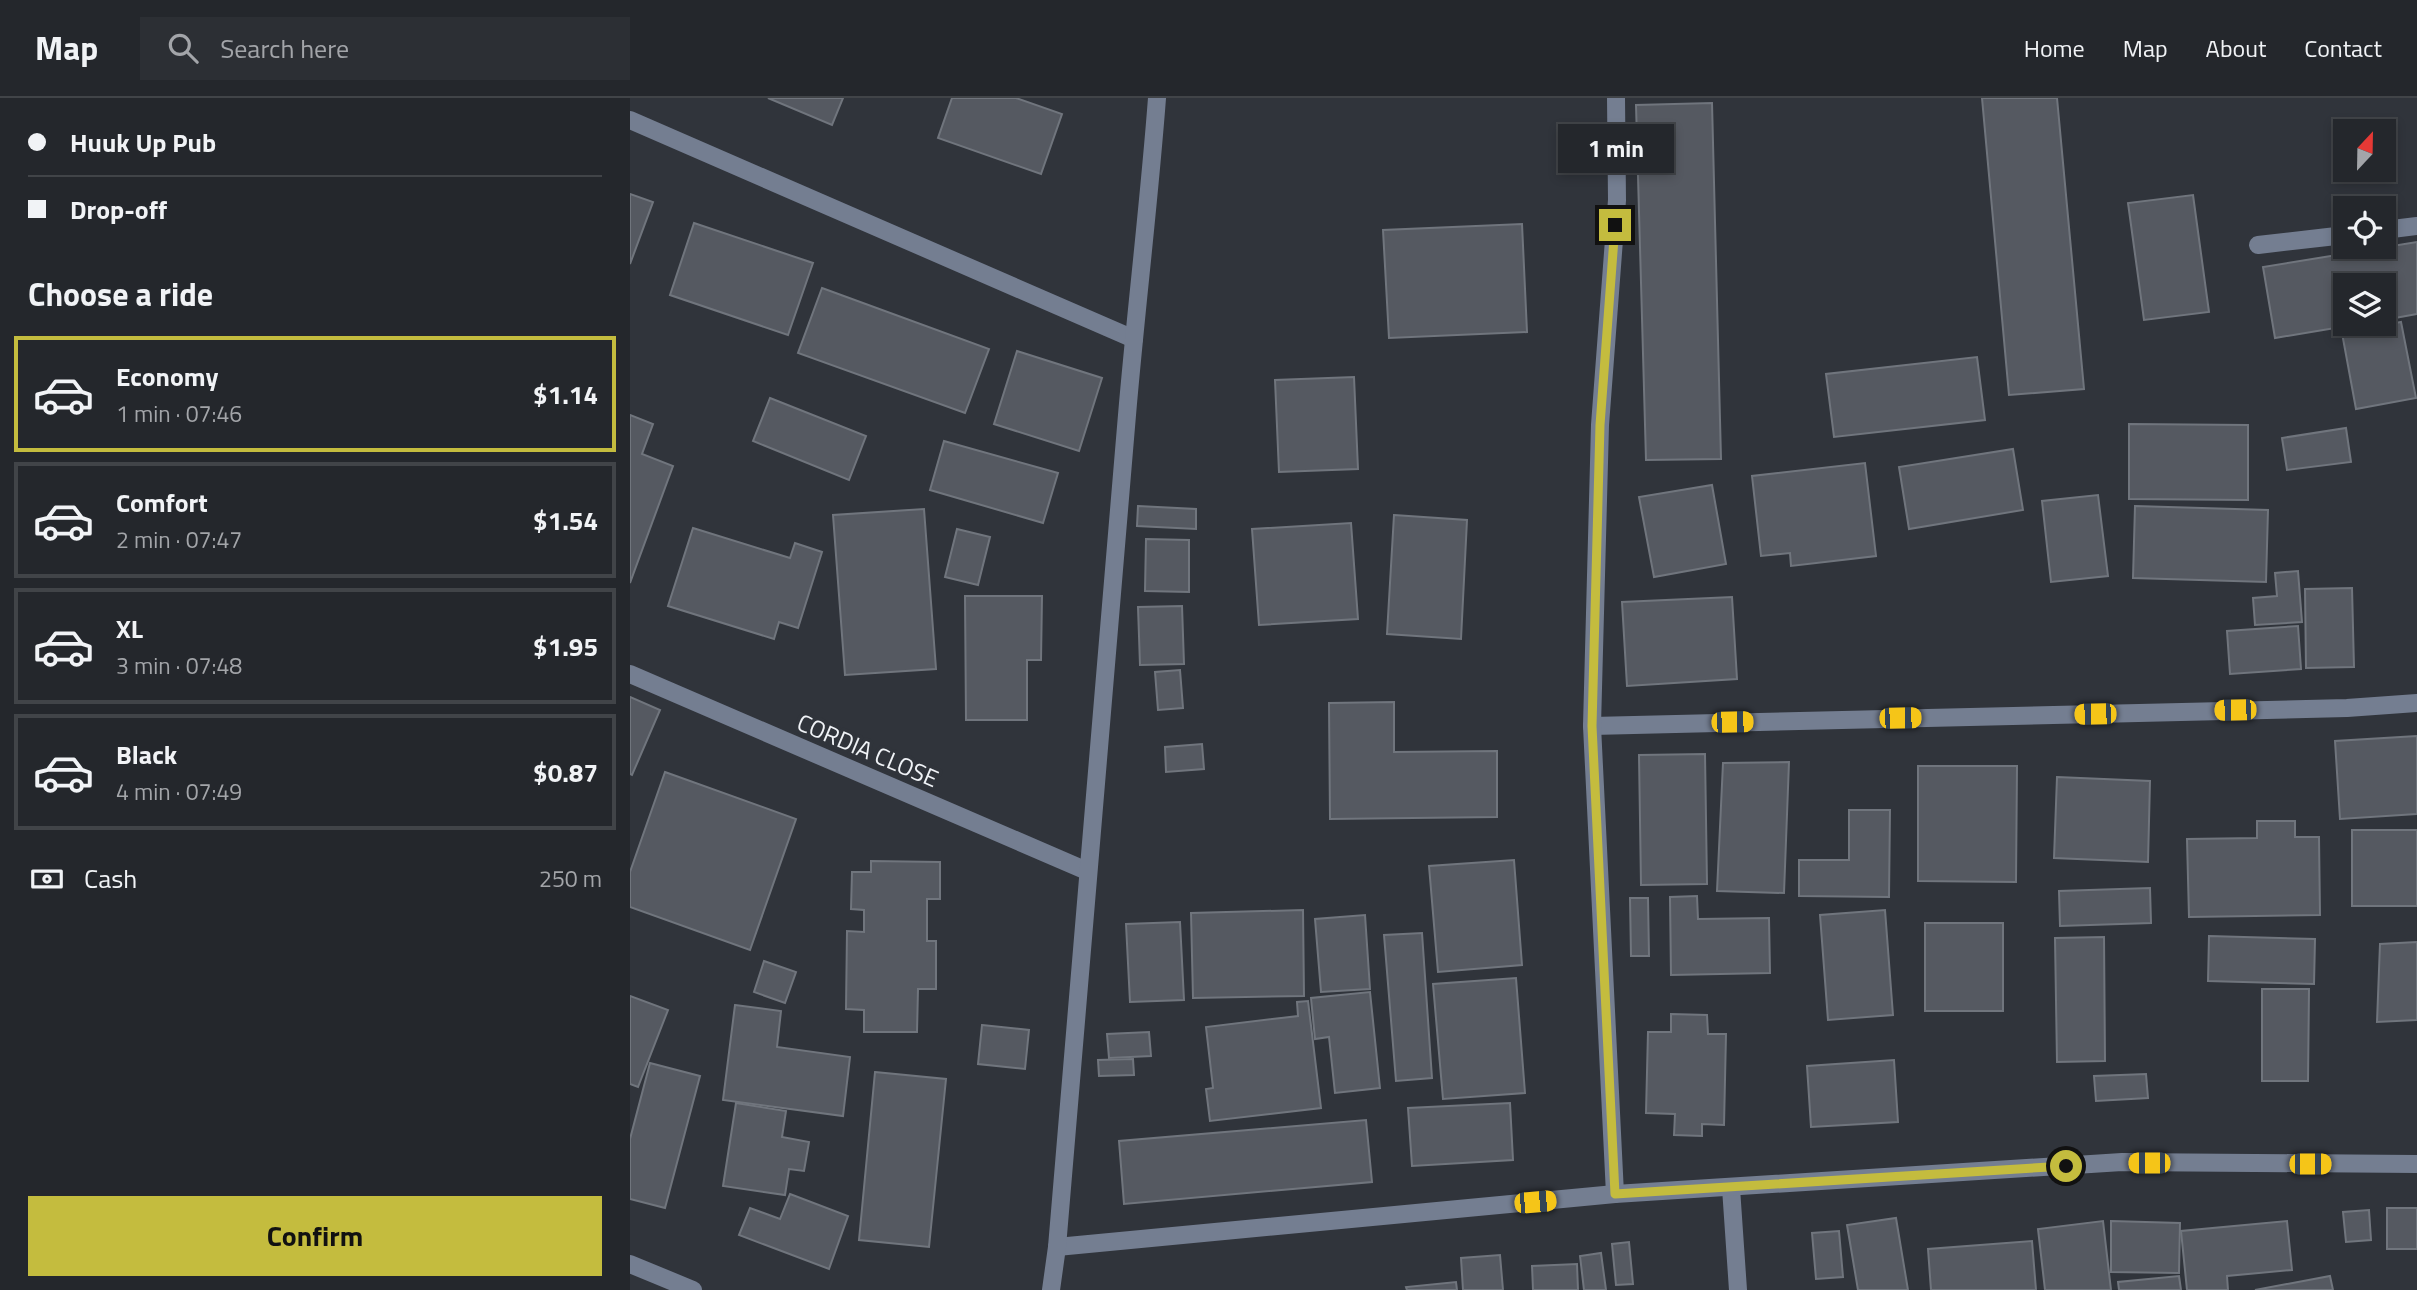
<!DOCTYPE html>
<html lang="en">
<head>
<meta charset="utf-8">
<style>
	:root { --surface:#24272c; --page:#2c2f34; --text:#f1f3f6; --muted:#a3a5a9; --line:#414448; --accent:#c4bc3e }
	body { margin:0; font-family:"Titillium Web",sans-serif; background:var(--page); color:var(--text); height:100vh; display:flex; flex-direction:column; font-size:26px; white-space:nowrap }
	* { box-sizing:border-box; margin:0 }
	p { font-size:23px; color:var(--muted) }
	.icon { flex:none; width:38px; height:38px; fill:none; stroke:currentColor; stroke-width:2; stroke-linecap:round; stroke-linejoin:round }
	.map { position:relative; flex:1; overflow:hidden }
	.sheet { display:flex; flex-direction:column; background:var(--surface); width:630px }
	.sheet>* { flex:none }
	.guide { display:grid; align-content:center; height:154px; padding:0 28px; background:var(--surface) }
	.needle { width:46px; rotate:22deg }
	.tools { position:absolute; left:1703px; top:21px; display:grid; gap:14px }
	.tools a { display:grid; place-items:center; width:63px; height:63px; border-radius:0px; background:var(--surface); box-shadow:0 4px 10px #0003,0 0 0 2px var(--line); font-size:35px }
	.end { position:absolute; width:32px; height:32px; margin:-16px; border:9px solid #c4bc3e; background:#111; box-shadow:0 0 0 4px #111 }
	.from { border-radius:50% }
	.bubble { position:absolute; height:49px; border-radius:0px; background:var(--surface); box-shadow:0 4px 10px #0003,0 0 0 2px var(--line); font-size:23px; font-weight:700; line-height:49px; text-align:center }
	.car { position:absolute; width:21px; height:42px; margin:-21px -10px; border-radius:9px; box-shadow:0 0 5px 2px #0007; background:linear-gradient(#f5c518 24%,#345 0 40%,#f5c518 0 76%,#345 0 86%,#f5c518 0) }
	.guide b { display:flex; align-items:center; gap:24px; height:66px; font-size:26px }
	.guide b+b { border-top:2px solid var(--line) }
	.guide i { width:18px; height:18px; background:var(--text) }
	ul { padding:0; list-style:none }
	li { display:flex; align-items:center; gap:21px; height:116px; margin:0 14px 10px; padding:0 14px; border:4px solid var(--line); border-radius:0px }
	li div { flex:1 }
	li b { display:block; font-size:26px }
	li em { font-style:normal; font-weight:700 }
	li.current { border-color:var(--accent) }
	li>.icon { width:63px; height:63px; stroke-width:1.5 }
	h2 { padding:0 28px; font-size:32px; line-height:84px }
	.pay { display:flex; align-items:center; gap:18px; height:77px; padding:0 28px; font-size:26px }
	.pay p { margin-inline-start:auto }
	.action { display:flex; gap:14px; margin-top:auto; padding:14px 28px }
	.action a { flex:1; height:80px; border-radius:0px; background:var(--accent); color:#111; font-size:28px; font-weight:700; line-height:80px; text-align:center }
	header { display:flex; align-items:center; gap:42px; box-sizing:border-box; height:98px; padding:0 35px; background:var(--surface); border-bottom:2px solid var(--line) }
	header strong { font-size:33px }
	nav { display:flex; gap:38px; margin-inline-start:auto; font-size:24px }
	.search { width:490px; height:63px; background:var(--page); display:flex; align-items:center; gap:18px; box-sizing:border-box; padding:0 24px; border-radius:0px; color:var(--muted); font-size:26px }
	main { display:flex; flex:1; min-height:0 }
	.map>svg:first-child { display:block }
</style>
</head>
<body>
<header>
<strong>Map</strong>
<div class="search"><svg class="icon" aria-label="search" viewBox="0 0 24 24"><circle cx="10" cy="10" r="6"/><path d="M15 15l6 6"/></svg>Search here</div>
<nav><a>Home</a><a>Map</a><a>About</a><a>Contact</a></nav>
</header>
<main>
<section class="sheet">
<div class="guide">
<b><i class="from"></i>Huuk Up Pub</b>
<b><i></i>Drop-off</b>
</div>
<h2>Choose a ride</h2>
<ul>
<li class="current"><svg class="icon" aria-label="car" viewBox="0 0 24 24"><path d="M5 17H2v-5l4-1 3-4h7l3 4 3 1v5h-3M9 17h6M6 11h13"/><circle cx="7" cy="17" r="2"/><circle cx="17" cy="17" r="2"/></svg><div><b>Economy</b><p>1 min · 07:46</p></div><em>$1.14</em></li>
<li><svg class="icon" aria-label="car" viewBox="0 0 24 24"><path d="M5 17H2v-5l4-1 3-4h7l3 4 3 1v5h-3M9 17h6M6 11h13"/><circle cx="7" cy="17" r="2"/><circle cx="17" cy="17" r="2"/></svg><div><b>Comfort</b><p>2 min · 07:47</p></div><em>$1.54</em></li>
<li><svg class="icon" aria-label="car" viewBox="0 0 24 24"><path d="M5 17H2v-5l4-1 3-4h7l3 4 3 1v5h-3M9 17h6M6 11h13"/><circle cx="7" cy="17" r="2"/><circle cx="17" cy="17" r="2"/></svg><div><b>XL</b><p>3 min · 07:48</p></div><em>$1.95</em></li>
<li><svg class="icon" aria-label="car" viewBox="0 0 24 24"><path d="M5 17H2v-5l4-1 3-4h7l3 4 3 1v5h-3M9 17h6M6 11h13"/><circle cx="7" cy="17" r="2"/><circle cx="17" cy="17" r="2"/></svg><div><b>Black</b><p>4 min · 07:49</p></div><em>$0.87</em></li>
</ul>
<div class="pay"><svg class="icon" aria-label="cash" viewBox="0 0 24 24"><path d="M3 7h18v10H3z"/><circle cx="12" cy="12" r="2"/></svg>Cash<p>250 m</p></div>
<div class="action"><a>Confirm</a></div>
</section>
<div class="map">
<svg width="1787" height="1192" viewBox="0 0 1787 1192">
	<rect width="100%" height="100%" fill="#30343b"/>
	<g fill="#555961" stroke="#70757d" stroke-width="2">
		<polygon points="138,0 213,0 202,27"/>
		<polygon points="322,0 386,0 432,16 411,76 308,40"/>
		<polygon points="1352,0 1427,0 1454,291 1379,297"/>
		<polygon points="1082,5 1091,361 1016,362 1006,7"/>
		<polygon points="0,96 23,104 0,166"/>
		<polygon points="1563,97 1579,214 1514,222 1498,105"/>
		<polygon points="64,125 183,165 158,237 40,197"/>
		<polygon points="892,126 897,234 759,240 753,132"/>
		<polygon points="1787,144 1787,216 1754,222 1754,187 1715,187 1715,226 1729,226 1645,240 1633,169"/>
		<polygon points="192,190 359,251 335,315 168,255"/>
		<polygon points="1771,224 1786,300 1726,311 1712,235"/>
		<polygon points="387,253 472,280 449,353 364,326"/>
		<polygon points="1347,259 1355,322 1204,339 1196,276"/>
		<polygon points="724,279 728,371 649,374 645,282"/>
		<polygon points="140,300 236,338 219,382 123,343"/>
		<polygon points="0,317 23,326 12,356 43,368 0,485"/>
		<polygon points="1499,326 1618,327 1618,402 1499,401"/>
		<polygon points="1716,330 1721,364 1657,372 1652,340"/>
		<polygon points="314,343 428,375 413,425 300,392"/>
		<polygon points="1383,351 1393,412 1279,431 1269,369"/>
		<polygon points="1235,365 1246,458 1161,468 1160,455 1131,458 1122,378"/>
		<polygon points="1082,387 1096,466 1024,479 1009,399"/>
		<polygon points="1468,397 1478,478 1421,484 1412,403"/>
		<polygon points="508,408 566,411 566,431 507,428"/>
		<polygon points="1505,408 1638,412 1636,484 1503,480"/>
		<polygon points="294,411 306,571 215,577 203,417"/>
		<polygon points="764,417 837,422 831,541 757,536"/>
		<polygon points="721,425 728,521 629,527 622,431"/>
		<polygon points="63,430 160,460 165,445 192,454 168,530 149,524 144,541 38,508"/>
		<polygon points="327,431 360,439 348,487 315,479"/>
		<polygon points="516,441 559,442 559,494 515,493"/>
		<polygon points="1668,473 1672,524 1625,527 1623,500 1647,498 1645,475"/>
		<polygon points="1722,490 1724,569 1676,570 1675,491"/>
		<polygon points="335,498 412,498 411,562 397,562 397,622 336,622"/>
		<polygon points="1102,499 1107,581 997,588 992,504"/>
		<polygon points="552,508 554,566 510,567 508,509"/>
		<polygon points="1668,528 1671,571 1600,576 1597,533"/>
		<polygon points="550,572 553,610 528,612 525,574"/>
		<polygon points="0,599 30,612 2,677 0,676"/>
		<polygon points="764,604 764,654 867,653 867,719 700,721 699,605"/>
		<polygon points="1787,638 1787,716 1710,721 1705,643"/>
		<polygon points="572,646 574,671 536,674 535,649"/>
		<polygon points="1075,656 1077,786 1011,787 1009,657"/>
		<polygon points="1159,664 1154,795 1087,793 1093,665"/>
		<polygon points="1288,668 1387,668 1386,784 1288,783"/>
		<polygon points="35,674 166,721 120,852 0,809 0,774"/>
		<polygon points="1427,679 1520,683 1518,764 1424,760"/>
		<polygon points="1219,712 1260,712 1259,799 1169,798 1169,762 1219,762"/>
		<polygon points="1627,723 1665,723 1665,739 1689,739 1690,817 1559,819 1557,741 1627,740"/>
		<rect x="1722" y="732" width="65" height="76"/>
		<polygon points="884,762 892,867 808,874 799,768"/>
		<polygon points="241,763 310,764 310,801 297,801 297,843 306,843 306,891 288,891 287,934 234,934 234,912 216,911 217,833 234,834 234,812 221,811 222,774 241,774"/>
		<polygon points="1520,790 1521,825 1430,828 1429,793"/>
		<polygon points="1067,798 1068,821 1139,820 1140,875 1041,877 1040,799"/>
		<polygon points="1000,800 1018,800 1019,858 1001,858"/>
		<polygon points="673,812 674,898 563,900 561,815"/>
		<polygon points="1255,812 1263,917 1198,922 1190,817"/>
		<polygon points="735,817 740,891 691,894 685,821"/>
		<polygon points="550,824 554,902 500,904 496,826"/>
		<rect x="1295" y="825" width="78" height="88"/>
		<polygon points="792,835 802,980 766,983 754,837"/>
		<polygon points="1579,838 1685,841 1684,886 1578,883"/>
		<polygon points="1474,839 1475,963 1427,964 1425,840"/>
		<polygon points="1787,844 1787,922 1747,924 1750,846"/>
		<polygon points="134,863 166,874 155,905 124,894"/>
		<polygon points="886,880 895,995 813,1001 803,886"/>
		<polygon points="1632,891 1679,891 1678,983 1632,983"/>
		<polygon points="740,894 750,990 705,995 699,939 685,941 681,900"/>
		<polygon points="0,898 38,912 8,989 0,986"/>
		<polygon points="678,903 691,1010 580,1023 576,991 583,990 576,929 668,918 667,904"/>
		<polygon points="105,907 151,913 147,949 220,959 213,1018 93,1002"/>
		<polygon points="1041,916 1077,917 1078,936 1096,936 1094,1027 1072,1026 1072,1038 1044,1037 1045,1016 1016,1015 1018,934 1041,934"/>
		<polygon points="352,927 399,932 395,971 348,966"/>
		<polygon points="519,934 521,958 479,960 477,936"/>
		<polygon points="503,961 504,977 469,978 468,962"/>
		<polygon points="1264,962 1268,1024 1181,1029 1177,968"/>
		<polygon points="20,965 70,978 35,1110 0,1101 0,1041"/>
		<polygon points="245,974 316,981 299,1149 229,1142"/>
		<polygon points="1516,976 1518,1000 1466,1003 1464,978"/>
		<polygon points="106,1005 156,1013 152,1039 179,1044 174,1073 159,1071 155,1097 93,1088"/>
		<polygon points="880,1005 883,1062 782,1068 778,1010"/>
		<polygon points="736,1022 742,1084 494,1106 489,1043"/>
		<polygon points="160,1096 218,1118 199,1171 109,1137 120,1110 150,1121"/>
		<rect x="1757" y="1110" width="30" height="41"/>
		<polygon points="1739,1112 1741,1142 1716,1144 1713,1114"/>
		<polygon points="1266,1120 1278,1192 1228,1192 1217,1127"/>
		<polygon points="1473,1123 1481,1192 1415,1192 1408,1131"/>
		<polygon points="1481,1123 1550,1125 1549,1175 1481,1174"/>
		<polygon points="1657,1123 1662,1172 1597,1178 1598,1192 1557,1192 1551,1133"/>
		<polygon points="1209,1133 1213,1179 1186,1181 1182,1135"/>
		<polygon points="1402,1143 1406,1192 1301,1192 1298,1151"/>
		<polygon points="999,1144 1003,1186 986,1187 982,1146"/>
		<polygon points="971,1155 976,1192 954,1192 950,1158"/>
		<polygon points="870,1157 873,1192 833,1192 831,1160"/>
		<polygon points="947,1166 948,1192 903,1192 902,1168"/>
		<polygon points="1549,1178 1551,1192 1489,1192 1488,1184"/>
		<polygon points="1700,1178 1703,1192 1625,1192"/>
		<polygon points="826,1184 827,1192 777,1192 776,1189"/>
	</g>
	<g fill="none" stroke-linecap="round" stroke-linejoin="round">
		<g stroke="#747e91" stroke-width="18">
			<polyline points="0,22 504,241"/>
			<polyline points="1754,132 1787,128"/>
			<polyline points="1628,147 1715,137"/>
			<polyline points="0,576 457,773"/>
			<polyline points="962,628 1717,610 1787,605"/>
			<polyline points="1101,1090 1108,1192"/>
			<polyline points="985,1096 962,628 970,327 987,102 986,0"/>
			<polyline points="427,1149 985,1096 1492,1064 1787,1066"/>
			<polyline points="0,1166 63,1192"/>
			<path d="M421,1192L427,1149C449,872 473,595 497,317C506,211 519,106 527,0"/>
		</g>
	</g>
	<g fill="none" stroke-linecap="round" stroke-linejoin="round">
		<polyline stroke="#c4bc3e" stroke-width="9" points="985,127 970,327 962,628 985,1096 1436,1068"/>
	</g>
	<g text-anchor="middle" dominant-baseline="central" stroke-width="7" stroke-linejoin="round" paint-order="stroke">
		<g font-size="24" fill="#f0f3f7" stroke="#30343b">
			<text transform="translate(238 652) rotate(23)">CORDIA CLOSE</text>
		</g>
	</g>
</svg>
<div class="tools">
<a><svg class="needle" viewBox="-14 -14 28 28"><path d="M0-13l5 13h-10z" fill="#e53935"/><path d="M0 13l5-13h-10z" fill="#a3a5a9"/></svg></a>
<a><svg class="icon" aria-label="locate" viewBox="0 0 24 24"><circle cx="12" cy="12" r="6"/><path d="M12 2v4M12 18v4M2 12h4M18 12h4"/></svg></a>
<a><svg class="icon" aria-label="layers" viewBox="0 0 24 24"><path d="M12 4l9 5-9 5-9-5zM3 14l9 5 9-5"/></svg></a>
</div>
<i class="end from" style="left:1436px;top:1068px"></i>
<i class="end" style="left:985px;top:127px"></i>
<div class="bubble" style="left:928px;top:26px;width:116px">1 min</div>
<i class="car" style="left:1605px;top:612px;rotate:269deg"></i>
<i class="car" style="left:1465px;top:616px;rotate:269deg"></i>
<i class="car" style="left:1270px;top:620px;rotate:89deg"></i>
<i class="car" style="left:1102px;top:624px;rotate:89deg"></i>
<i class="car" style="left:1519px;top:1065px;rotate:270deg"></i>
<i class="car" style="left:1680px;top:1066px;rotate:90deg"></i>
<i class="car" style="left:905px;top:1104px;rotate:85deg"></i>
</div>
</main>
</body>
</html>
